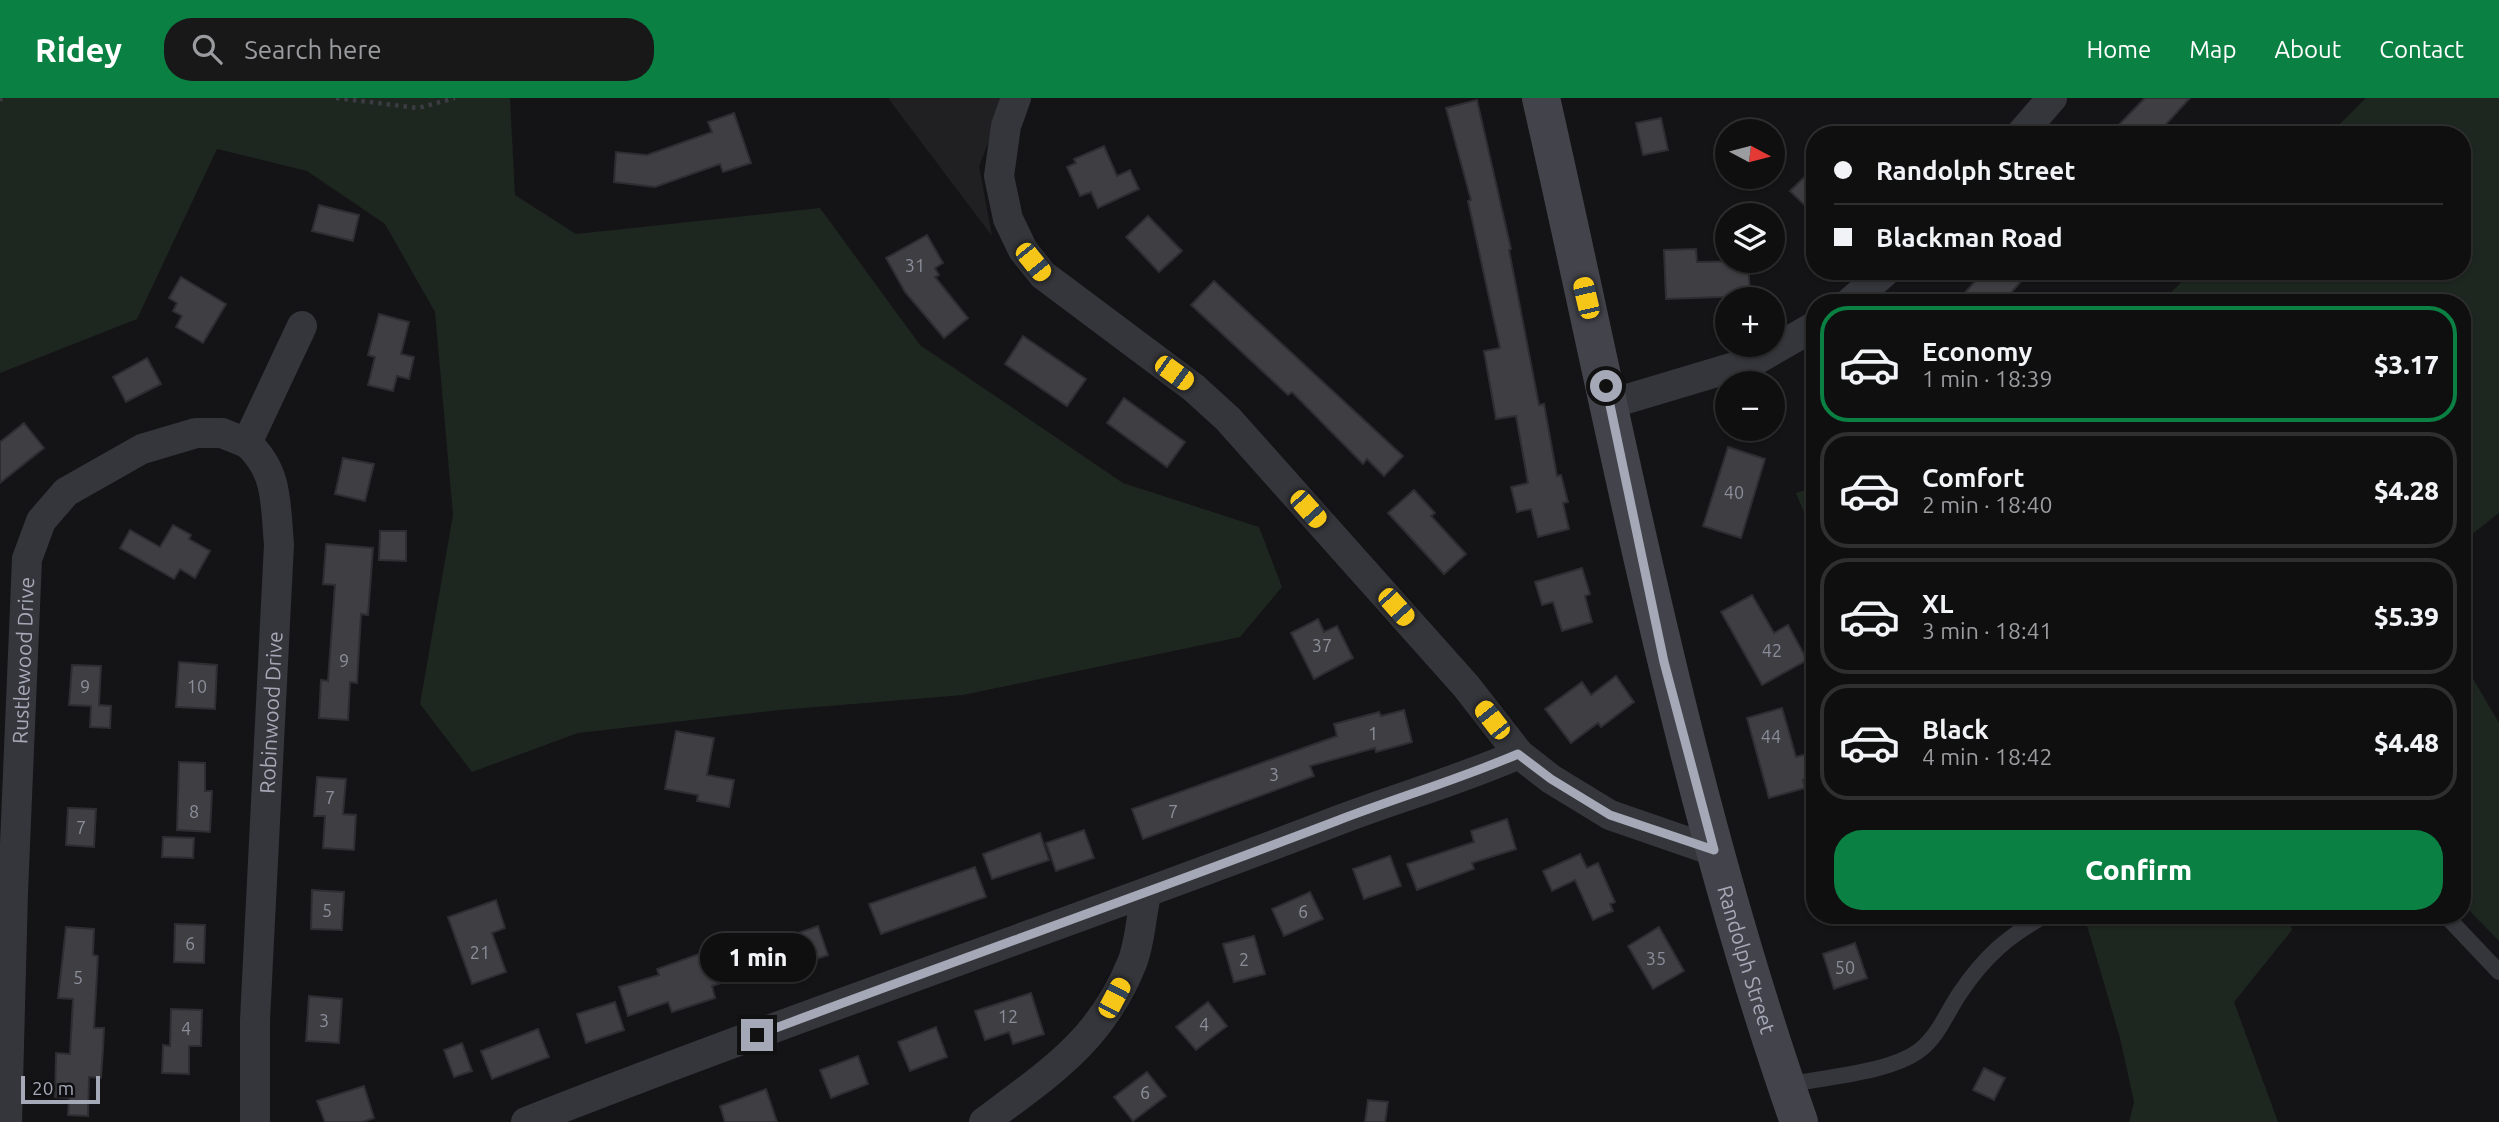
<!DOCTYPE html>
<html lang="en">
<head>
<meta charset="utf-8">
<style>
	:root { --surface:#0f0f10; --page:#181819; --text:#f1f3f6; --muted:#9b9c9f; --line:#2f2f30; --accent:#0b8043 }
	body { margin:0; font-family:Ubuntu,sans-serif; background:var(--page); color:var(--text); height:100vh; display:flex; flex-direction:column; font-size:26px; white-space:nowrap }
	* { box-sizing:border-box; margin:0 }
	p { font-size:23px; color:var(--muted) }
	.icon { flex:none; width:38px; height:38px; fill:none; stroke:currentColor; stroke-width:2; stroke-linecap:round; stroke-linejoin:round }
	.map { position:relative; flex:1; overflow:hidden }
	.sheet { position:absolute; left:1806px; top:196px; width:665px; height:630px; display:flex; flex-direction:column; background:var(--surface); border-radius:28px; box-shadow:0 2px 5px #0004,0 0 0 2px var(--line) }
	.sheet>* { flex:none }
	.banner { position:absolute; left:1806px; top:28px; width:665px; height:154px; border-radius:28px; box-shadow:0 2px 5px #0004,0 0 0 2px var(--line); display:grid; align-content:center; height:154px; padding:0 28px; background:var(--surface) }
	.needle { width:46px; rotate:97deg }
	.tools { position:absolute; left:1715px; top:21px; display:grid; gap:14px }
	.tools a { display:grid; place-items:center; width:70px; height:70px; border-radius:50%; background:var(--surface); box-shadow:0 2px 5px #0004,0 0 0 2px var(--line); font-size:35px }
	.scale { position:absolute; left:21px; bottom:18px; width:79px; box-sizing:border-box; padding-left:7px; border:4px solid #a5a9b7; border-top:0; font-size:19px; line-height:24px; white-space:nowrap; color:#a5a9b7; -webkit-text-stroke:5px #0f0f11; paint-order:stroke }
	.end { position:absolute; width:32px; height:32px; margin:-16px; border:9px solid #a5a9b7; background:#111; box-shadow:0 0 0 4px #111 }
	.from { border-radius:50% }
	.bubble { position:absolute; height:49px; border-radius:24px; background:var(--surface); box-shadow:0 2px 5px #0004,0 0 0 2px var(--line); font-size:23px; font-weight:800; line-height:49px; text-align:center }
	.car { position:absolute; width:21px; height:42px; margin:-21px -10px; border-radius:9px; box-shadow:0 0 5px 2px #0007; background:linear-gradient(#f5c518 24%,#345 0 40%,#f5c518 0 76%,#345 0 86%,#f5c518 0) }
	.banner b { display:flex; align-items:center; gap:24px; height:66px; font-size:26px }
	.banner b+b { border-top:2px solid var(--line) }
	.banner i { width:18px; height:18px; background:var(--text) }
	ul { padding:12px 0 0; list-style:none }
	li { display:flex; align-items:center; gap:21px; height:116px; margin:0 14px 10px; padding:0 14px; border:4px solid var(--line); border-radius:28px }
	li div { flex:1 }
	li b { display:block; font-size:26px }
	li em { font-style:normal; font-weight:800 }
	li.on { border-color:var(--accent) }
	li>.icon { width:63px; height:63px; stroke-width:1.5 }
	.action { display:flex; gap:14px; margin-top:auto; padding:14px 28px }
	.action a { flex:1; height:80px; border-radius:28px; background:var(--accent); color:#fff; font-size:28px; font-weight:800; line-height:80px; text-align:center }
	header { display:flex; align-items:center; gap:42px; box-sizing:border-box; height:98px; padding:0 35px; background:var(--accent); color:#fff }
	header strong { font-size:33px }
	nav { display:flex; gap:38px; margin-inline-start:auto; font-size:24px }
	.search { width:490px; height:63px; background:var(--page); display:flex; align-items:center; gap:18px; box-sizing:border-box; padding:0 24px; border-radius:28px; color:var(--muted); font-size:26px }
	.map>svg:first-child { display:block }
</style>
</head>
<body>
<header>
<strong>Ridey</strong>
<div class="search"><svg class="icon" aria-label="search" viewBox="0 0 24 24"><circle cx="10" cy="10" r="6"/><path d="M15 15l6 6"/></svg>Search here</div>
<nav><a>Home</a><a>Map</a><a>About</a><a>Contact</a></nav>
</header>
<div class="map">
<svg width="2499" height="1024" viewBox="0 0 2499 1024">
	<rect width="100%" height="100%" fill="#141416"/>
	<polygon fill="#202023" points="888,0 1006,0 979,68 992,138"/>
	<g fill="#1e2620">
		<polygon points="0,0 510,0 515,97 576,136 820,110 920,247 1123,385 1259,429 1282,489 1240,539 963,597 780,612 578,635 472,674 420,606 453,417 435,214 385,126 307,73 217,51 137,221 0,275"/>
		<polygon points="2366,0 2499,0 2499,415 2462,444 2462,205 2161,205 2192,173 2462,173 2462,37 2329,37"/>
		<polygon points="1815,389 1815,441 1796,395"/>
		<polygon points="2462,562 2499,625 2499,843 2462,805"/>
		<polygon points="2084,817 2288,817 2292,832 2234,904 2278,1024 2129,1024 2134,1004 2120,940"/>
	</g>
	<g fill="#3e3e43" stroke="#2e2e32" stroke-width="2">
		<polygon points="2145,0 2190,0 2156,37 2109,37"/>
		<polygon points="1477,2 1511,151 1509,152 1539,307 1544,306 1557,378 1561,377 1568,404 1563,405 1569,431 1538,439 1531,411 1517,414 1511,389 1528,385 1516,318 1496,321 1484,253 1500,250 1468,103 1471,102 1446,10"/>
		<polygon points="734,15 751,65 723,74 720,66 655,89 614,84 616,54 647,57 712,34 708,24"/>
		<polygon points="1661,20 1668,52 1643,57 1636,25"/>
		<polygon points="1104,48 1117,78 1130,72 1139,91 1098,110 1091,94 1080,98 1067,69 1076,65 1074,61"/>
		<polygon points="1815,69 1815,117 1790,93"/>
		<polygon points="319,107 359,117 353,143 312,133"/>
		<polygon points="1148,118 1182,153 1159,174 1126,139"/>
		<polygon points="927,137 943,165 935,170 939,177 935,179 968,220 944,240 905,194 886,160"/>
		<polygon points="1696,151 1697,164 1748,163 1750,198 1666,201 1664,152"/>
		<polygon points="1984,173 2030,173 2002,205 1956,205"/>
		<polygon points="181,179 226,206 203,245 176,229 182,218 173,213 177,205 169,200"/>
		<polygon points="1214,183 1403,358 1384,378 1367,361 1363,366 1292,294 1288,297 1191,207"/>
		<polygon points="379,216 409,224 401,256 414,259 409,281 397,278 393,293 368,287 375,259 368,257"/>
		<polygon points="1023,238 1086,281 1067,308 1005,266"/>
		<polygon points="147,260 161,286 126,304 113,279"/>
		<polygon points="1124,300 1185,344 1167,369 1107,325"/>
		<polygon points="24,325 44,350 0,385 0,344"/>
		<polygon points="1728,349 1765,361 1741,440 1703,428"/>
		<polygon points="343,360 374,366 365,403 335,396"/>
		<polygon points="1414,392 1435,415 1431,418 1466,456 1444,476 1388,415"/>
		<polygon points="173,427 191,437 189,441 210,453 195,480 180,471 174,481 120,450 130,432 160,449"/>
		<polygon points="380,433 406,433 406,463 379,462"/>
		<polygon points="326,446 373,450 368,517 361,516 357,585 350,584 348,622 319,620 321,582 328,583 335,487 323,486"/>
		<polygon points="1582,470 1590,496 1585,498 1592,524 1562,533 1553,504 1542,507 1535,484"/>
		<polygon points="1752,497 1774,535 1788,527 1807,562 1762,587 1721,514"/>
		<polygon points="1318,521 1324,534 1337,528 1353,560 1314,581 1291,535"/>
		<polygon points="179,564 217,567 215,611 176,609"/>
		<polygon points="72,567 101,568 99,607 111,608 110,630 90,629 91,608 69,607"/>
		<polygon points="1616,578 1634,604 1601,629 1598,625 1571,645 1545,611 1582,584 1591,597"/>
		<polygon points="1782,610 1796,659 1807,656 1813,679 1803,682 1805,690 1769,700 1747,620"/>
		<polygon points="1404,612 1412,644 1376,654 1375,650 1310,668 1314,678 1143,741 1132,711 1337,638 1334,626 1379,614 1381,618"/>
		<polygon points="676,633 714,640 707,677 734,682 729,709 697,703 698,697 665,691"/>
		<polygon points="179,664 205,665 205,693 212,693 210,734 177,732"/>
		<polygon points="317,679 346,681 343,716 356,717 354,752 323,750 325,718 314,718"/>
		<polygon points="68,710 96,711 94,749 66,747"/>
		<polygon points="1507,721 1516,751 1472,765 1474,771 1417,792 1407,766 1474,744 1471,733"/>
		<polygon points="1084,732 1094,760 1056,773 1046,745"/>
		<polygon points="1040,735 1049,762 992,781 983,756"/>
		<polygon points="163,739 194,740 193,760 162,759"/>
		<polygon points="1580,756 1587,770 1598,765 1615,804 1610,806 1613,813 1593,822 1575,782 1552,793 1543,773"/>
		<polygon points="1390,758 1401,788 1364,801 1353,771"/>
		<polygon points="975,769 986,799 881,836 869,806"/>
		<polygon points="312,792 344,794 342,832 311,831"/>
		<polygon points="1310,794 1323,821 1284,838 1272,811"/>
		<polygon points="496,802 505,830 492,835 506,874 472,886 448,819"/>
		<polygon points="175,826 205,827 204,865 174,864"/>
		<polygon points="818,828 828,857 791,869 787,859 740,876 733,858"/>
		<polygon points="66,829 94,831 93,857 98,858 94,930 104,930 103,952 101,980 89,979 88,1018 68,1017 69,1000 55,999 56,955 70,956 73,901 58,900"/>
		<polygon points="1659,829 1684,873 1653,891 1628,848"/>
		<polygon points="1254,838 1265,876 1234,884 1223,846"/>
		<polygon points="1855,845 1867,880 1834,891 1823,856"/>
		<polygon points="724,855 733,881 712,888 715,900 672,914 668,904 628,918 619,889 659,877 657,871 699,856 701,862"/>
		<polygon points="1031,895 1044,936 1013,946 1009,934 985,942 975,913"/>
		<polygon points="309,898 342,901 339,945 306,943"/>
		<polygon points="615,904 624,932 586,945 577,916"/>
		<polygon points="1208,904 1227,928 1196,952 1176,929"/>
		<polygon points="171,911 202,912 201,948 189,948 189,976 162,975 163,947 170,948"/>
		<polygon points="936,929 947,959 910,973 898,944"/>
		<polygon points="538,931 549,959 492,981 481,953"/>
		<polygon points="462,945 472,973 454,979 444,952"/>
		<polygon points="858,958 868,986 831,1000 820,972"/>
		<polygon points="1984,970 2005,980 1994,1002 1973,992"/>
		<polygon points="1147,974 1166,998 1133,1023 1114,999"/>
		<polygon points="364,988 374,1020 362,1024 325,1024 317,1003"/>
		<polygon points="766,991 777,1024 725,1024 720,1008"/>
		<polygon points="1368,1002 1388,1004 1385,1024 1365,1024"/>
	</g>
	<g fill="none" stroke-linecap="round" stroke-linejoin="round">
		<g stroke="#3b3c42" stroke-width="4.5" stroke-dasharray="3.5 5" stroke-linecap="butt">
			<polyline points="336,0 418,10 455,0"/>
			<polyline points="0,3 1,0"/>
		</g>
		<g stroke="#35363b" stroke-width="16">
			<polyline points="2445,817 2499,874"/>
			<path d="M1786,987C1824,979 1890,975 1920,952C1939,937 1947,914 1960,895C1984,859 2008,838 2046,817"/>
		</g>
		<g stroke="#35363b" stroke-width="30">
			<polyline points="1016,0 1006,28 999,78 1008,121 1023,152 1043,177 1194,290 1228,321 1466,588 1519,656 1551,681 1610,717 1714,753"/>
			<polyline points="2020,37 2052,0"/>
			<polyline points="1849,205 1886,173"/>
			<polyline points="1610,306 1754,263 1815,228"/>
			<path id="s1" d="M7,1024L13,794L27,461L41,423L66,394L142,351L196,335H222L247,345"/>
			<path id="s2" d="M255,1024V922L279,446C275,406 279,374 247,345L302,228"/>
			<path d="M526,1024C795,918 1069,826 1339,722C1399,699 1460,682 1519,656"/>
			<path d="M984,1024C1049,975 1100,944 1132,865C1140,845 1141,818 1146,797"/>
		</g>
		<path stroke="#43444b" stroke-width="38" id="s3" d="M1541,0C1619,344 1682,691 1799,1024"/>
	</g>
	<g fill="none" stroke-linecap="round" stroke-linejoin="round">
		<path stroke="#a5a9b7" stroke-width="9" d="M757,937C951,864 1146,796 1339,722C1399,699 1460,681 1518,656L1551,681L1610,717L1714,752L1664,564L1606,288"/>
	</g>
	<g text-anchor="middle" dominant-baseline="central" stroke-width="5" stroke-linejoin="round" paint-order="stroke">
		<g font-size="18" fill="#8b8e9a">
			<text x="915" y="167">31</text>
			<text x="1734" y="394">40</text>
			<text x="1322" y="547">37</text>
			<text x="1772" y="552">42</text>
			<text x="344" y="562">9</text>
			<text x="85" y="588">9</text>
			<text x="197" y="588">10</text>
			<text x="1373" y="635">1</text>
			<text x="1771" y="638">44</text>
			<text x="1274" y="676">3</text>
			<text x="330" y="699">7</text>
			<text x="194" y="713">8</text>
			<text x="1173" y="713">7</text>
			<text x="81" y="729">7</text>
			<text x="327" y="812">5</text>
			<text x="1303" y="813">6</text>
			<text x="190" y="845">6</text>
			<text x="480" y="854">21</text>
			<text x="1656" y="860">35</text>
			<text x="1244" y="861">2</text>
			<text x="1845" y="869">50</text>
			<text x="78" y="879">5</text>
			<text x="1008" y="918">12</text>
			<text x="324" y="922">3</text>
			<text x="1204" y="926">4</text>
			<text x="186" y="930">4</text>
			<text x="1145" y="994">6</text>
		</g>
		<g font-size="21" fill="#a5a9b7" stroke="#0f0f11">
			<text stroke="none"><textPath href="#s1" startOffset="462">Rustlewood Drive</textPath></text>
			<text stroke="none"><textPath href="#s2" startOffset="410">Robinwood Drive</textPath></text>
			<text stroke="none"><textPath href="#s3" startOffset="886">Randolph Street</textPath></text>
		</g>
	</g>
</svg>
<div class="tools">
<a><svg class="needle" viewBox="-14 -14 28 28"><path d="M0-13l5 13h-10z" fill="#e53935"/><path d="M0 13l5-13h-10z" fill="#9b9c9f"/></svg></a>
<a><svg class="icon" aria-label="layers" viewBox="0 0 24 24"><path d="M12 4l9 5-9 5-9-5zM3 14l9 5 9-5"/></svg></a>
<a>+</a>
<a>−</a>
</div>
<div class="scale">20 m</div>
<i class="end from" style="left:1606px;top:288px"></i>
<i class="end" style="left:757px;top:937px"></i>
<div class="bubble" style="left:700px;top:835px;width:116px">1 min</div>
<i class="car" style="left:1033px;top:164px;rotate:141deg"></i>
<i class="car" style="left:1586px;top:200px;rotate:347deg"></i>
<i class="car" style="left:1174px;top:275px;rotate:126deg"></i>
<i class="car" style="left:1308px;top:411px;rotate:138deg"></i>
<i class="car" style="left:1396px;top:509px;rotate:138deg"></i>
<i class="car" style="left:1492px;top:622px;rotate:322deg"></i>
<i class="car" style="left:1114px;top:900px;rotate:28deg"></i>
<div class="banner">
<b><i class="from"></i>Randolph Street</b>
<b><i></i>Blackman Road</b>
</div>
<section class="sheet">
<ul>
<li class="on"><svg class="icon" aria-label="car" viewBox="0 0 24 24"><path d="M5 17H2v-5l4-1 3-4h7l3 4 3 1v5h-3M9 17h6M6 11h13"/><circle cx="7" cy="17" r="2"/><circle cx="17" cy="17" r="2"/></svg><div><b>Economy</b><p>1 min · 18:39</p></div><em>$3.17</em></li>
<li><svg class="icon" aria-label="car" viewBox="0 0 24 24"><path d="M5 17H2v-5l4-1 3-4h7l3 4 3 1v5h-3M9 17h6M6 11h13"/><circle cx="7" cy="17" r="2"/><circle cx="17" cy="17" r="2"/></svg><div><b>Comfort</b><p>2 min · 18:40</p></div><em>$4.28</em></li>
<li><svg class="icon" aria-label="car" viewBox="0 0 24 24"><path d="M5 17H2v-5l4-1 3-4h7l3 4 3 1v5h-3M9 17h6M6 11h13"/><circle cx="7" cy="17" r="2"/><circle cx="17" cy="17" r="2"/></svg><div><b>XL</b><p>3 min · 18:41</p></div><em>$5.39</em></li>
<li><svg class="icon" aria-label="car" viewBox="0 0 24 24"><path d="M5 17H2v-5l4-1 3-4h7l3 4 3 1v5h-3M9 17h6M6 11h13"/><circle cx="7" cy="17" r="2"/><circle cx="17" cy="17" r="2"/></svg><div><b>Black</b><p>4 min · 18:42</p></div><em>$4.48</em></li>
</ul>
<div class="action"><a>Confirm</a></div>
</section>
</div>
</body>
</html>
